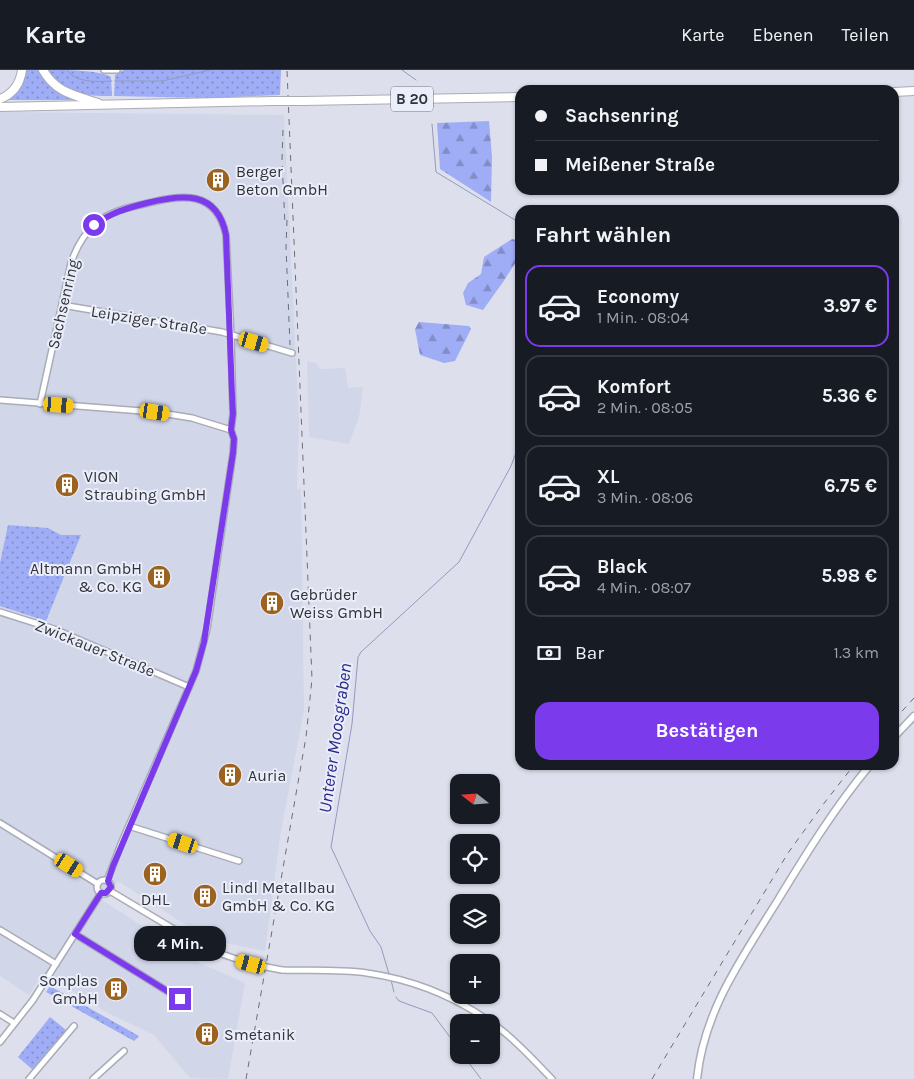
<!DOCTYPE html>
<html lang="de">
<head>
<meta charset="utf-8">
<style>
	:root { --surface:#171b24; --page:#242831; --text:#f1f3f6; --muted:#9ea1a6; --line:#363941; --accent:#7c3aed }
	body { margin:0; font-family:Karla,sans-serif; background:var(--page); color:var(--text); height:100vh; display:flex; flex-direction:column; font-size:19px; white-space:nowrap }
	* { box-sizing:border-box; margin:0 }
	p { font-size:16px; color:var(--muted) }
	.icon { flex:none; width:28px; height:28px; fill:none; stroke:currentColor; stroke-width:2; stroke-linecap:round; stroke-linejoin:round }
	.map { position:relative; flex:1; overflow:hidden }
	.sheet { position:absolute; left:515px; top:135px; width:384px; height:565px; display:flex; flex-direction:column; background:var(--surface); border-radius:15px; box-shadow:0 1px 4px #0004 }
	.sheet>* { flex:none }
	.hud { position:absolute; left:515px; top:15px; width:384px; height:110px; border-radius:15px; box-shadow:0 1px 4px #0004; display:grid; align-content:center; height:110px; padding:0 20px; background:var(--surface) }
	.needle { width:32px; rotate:287deg }
	.fabs { position:absolute; left:450px; top:704px; display:grid; gap:10px }
	.fabs a { display:grid; place-items:center; width:50px; height:50px; border-radius:10px; background:var(--surface); box-shadow:0 1px 4px #0004; font-size:25px }
	.end { position:absolute; width:22px; height:22px; margin:-11px; border:6px solid #7c3aed; background:#fff; box-shadow:0 0 0 2px #fff }
	.from { border-radius:50% }
	.bubble { position:absolute; height:35px; border-radius:15px; background:var(--surface); box-shadow:0 1px 4px #0004; font-size:16px; font-weight:700; line-height:35px; text-align:center }
	.car { position:absolute; width:15px; height:30px; margin:-15px -8px; border-radius:6px; box-shadow:0 0 4px 1px #0007; background:linear-gradient(#f5c518 24%,#345 0 40%,#f5c518 0 76%,#345 0 86%,#f5c518 0) }
	.hud b { display:flex; align-items:center; gap:18px; height:48px; font-size:19px }
	.hud b+b { border-top:1px solid var(--line) }
	.hud i { width:12px; height:12px; background:var(--text) }
	ul { padding:0; list-style:none }
	li { display:flex; align-items:center; gap:15px; height:82px; margin:0 10px 8px; padding:0 10px; border:2px solid var(--line); border-radius:15px }
	li div { flex:1 }
	li b { display:block; font-size:19px }
	li em { font-style:normal; font-weight:700 }
	li.on { border-color:var(--accent) }
	li>.icon { width:45px; height:45px; stroke-width:1.5 }
	h2 { padding:0 20px; font-size:22px; line-height:60px }
	.pay { display:flex; align-items:center; gap:12px; height:55px; padding:0 20px; font-size:19px }
	.pay p { margin-inline-start:auto }
	.cta { display:flex; gap:10px; margin-top:auto; padding:10px 20px }
	.cta a { flex:1; height:58px; border-radius:15px; background:var(--accent); color:#fff; font-size:20px; font-weight:700; line-height:58px; text-align:center }
	header { display:flex; align-items:center; gap:30px; box-sizing:border-box; height:70px; padding:0 25px; background:var(--surface); border-bottom:1px solid var(--line) }
	header strong { font-size:24px }
	nav { display:flex; gap:28px; margin-inline-start:auto; font-size:18px }
	.map>svg:first-child { display:block }
</style>
</head>
<body>
<header>
<strong>Karte</strong>
<nav><a>Karte</a><a>Ebenen</a><a>Teilen</a></nav>
</header>
<div class="map">
<svg width="914" height="1009" viewBox="0 0 914 1009">
	<defs>
		<pattern id="grass-dots" width="8" height="8" patternUnits="userSpaceOnUse" patternTransform="scale(1.25)"><rect width="8" height="8" fill="#9fadf6"/><path d="M2 2h.1M6 6h.1" fill="none" stroke="#828dc8" stroke-width="1.8" stroke-linecap="round"/></pattern>
		<pattern id="forest-firs" width="22" height="20" patternUnits="userSpaceOnUse" patternTransform="scale(1.25)"><rect width="22" height="20" fill="#9fadf6"/><path d="M5 1l3.5 6h-7zM16 11l3.5 6h-7z" fill="#828dc8"/></pattern>
	</defs>
	<rect width="100%" height="100%" fill="#dde0ec"/>
	<g fill="#d1d6e9">
		<polygon points="0,42 284,45 299,353 297,419 301,419 304,640 281,761 265,881 216,871 198,863 118,811 102,830 200,893 245,913 228,1009 190,1008 154,965 108,943 54,910 41,906 29,925 0,906"/>
		<polygon points="307,291 316,293 320,299 345,298 348,318 363,317 359,347 349,374 309,367"/>
	</g>
	<g fill="url(#grass-dots)">
		<path d="M26,0H39C47,16 62,25 78,30H6C18,22 24,14 26,0Z"/>
		<path d="M48,0C64,0 101,0 111,7L112,26C86,26 63,25 48,0Z"/>
		<polygon points="124,0 281,0 280,25 209,28 114,26 115,5"/>
		<polygon points="8,455 48,458 61,465 81,465 46,551 0,536 0,493"/>
		<polygon points="50,916 139,966 134,971 46,922"/>
		<polygon points="50,947 66,960 33,1000 18,987"/>
	</g>
	<g fill="url(#forest-firs)">
		<polygon points="489,51 492,87 491,132 440,99 437,53"/>
		<polygon points="512,169 520,171 520,186 503,212 483,240 466,235 463,223 468,213 481,204 484,187"/>
		<polygon points="419,252 469,256 471,259 455,291 444,293 420,285 415,259"/>
	</g>
	<g fill="none" stroke-linecap="round" stroke-linejoin="round">
		<g stroke="#929ac0" stroke-width="1">
			<path d="M67,0C75,13 98,12 112,11"/>
			<polyline points="402,0 416,10"/>
			<polyline points="115,11 162,11 210,0"/>
			<polyline points="432,54 436,102 520,153"/>
			<polyline points="389,904 381,877 370,861 331,777 352,654 358,587 361,582 459,492 511,396 520,372"/>
			<polyline points="391,910 394,922"/>
			<polyline points="396,927 399,931 432,943 459,979"/>
			<polyline points="463,985 481,1009"/>
		</g>
		<g stroke="#a9acb7" stroke-width="8">
			<g id="minor">
				<polyline points="104,0 117,0"/>
				<polyline points="62,235 222,262 292,283"/>
				<polyline points="0,330 155,342 192,348 231,360"/>
				<path d="M40,334L71,193C76,178 83,165 95,154C109,142 126,138 144,134C180,125 216,118 226,165L231,265L233,344L231,360L234,369L233,383L207,559L196,601L121,774L107,811"/>
				<polyline points="0,542 54,559 189,617"/>
				<polyline points="0,753 98,814"/>
				<polyline points="129,756 239,791"/>
				<circle cx="104" cy="817" r="7"/>
				<polyline points="110,821 207,879 251,894"/>
				<polyline points="0,860 56,894"/>
				<polyline points="75,864 180,929"/>
				<path d="M282,900C310,901 339,899 367,903C415,910 461,929 500,959C519,973 535,992 552,1009"/>
				<polyline points="0,944 14,953"/>
				<polyline points="0,972 33,930 101,823"/>
				<polyline points="29,1009 74,956"/>
				<polyline points="93,1009 124,981"/>
			</g>
		</g>
		<g stroke="#a9acb7" stroke-width="9">
			<g id="major">
				<polyline points="894,667 914,646"/>
				<path d="M697,1009C704,940 742,888 778,830C806,784 835,737 870,695"/>
			</g>
		</g>
		<g stroke="#a9acb7" stroke-width="10">
			<g id="highway">
				<path d="M43,0C56,23 75,25 98,33"/>
				<polyline points="894,22 914,21"/>
				<path d="M0,29C13,24 20,14 22,0"/>
				<polyline points="303,31 520,27"/>
				<polyline points="0,37 273,31"/>
			</g>
		</g>
		<use href="#minor" stroke="#fff" stroke-width="5"/>
		<use href="#major" stroke="#fff" stroke-width="6"/>
		<use href="#highway" stroke="#fff" stroke-width="8"/>
		<g stroke="#6d6f77" stroke-width="1" stroke-dasharray="6 6" stroke-linecap="butt">
			<polyline points="283,60 282,90 285,155"/>
			<polyline points="287,150 286,177 290,275"/>
			<polyline points="894,650 914,628"/>
			<polyline points="246,1009 306,667 312,609 287,0"/>
			<polyline points="652,1009 788,783 825,732 854,695"/>
		</g>
		<g stroke="#a9acb7" stroke-width="8" stroke-linecap="butt">
			<polyline id="minor-bridge" points="251,894 282,900"/>
		</g>
		<g stroke="#a9acb7" stroke-width="10" stroke-linecap="butt">
			<polyline id="highway-bridge" points="273,31 303,31"/>
		</g>
		<use href="#minor-bridge" stroke="#fff" stroke-width="5"/>
		<use href="#highway-bridge" stroke="#fff" stroke-width="8"/>
	</g>
	<g fill="none" stroke-linecap="round" stroke-linejoin="round">
		<path stroke="#7c3aed" stroke-width="6" d="M94,155C110,143 127,138 147,133C182,124 217,120 226,165L232,324L233,344L231,360L234,369L233,383L204,572L196,601L113,796L108,811L111,817L106,823H101L75,864L180,929"/>
	</g>
	<defs>
		<g id="building-disc" transform="scale(1.25)"><circle r="9.5" fill="#9b6220" stroke="#eaedfa"/><path d="M-4-6H4V6H1V3H-1V6H-4ZM-2.5-4.3h1.7v1.8h-1.7ZM.8-4.3h1.7v1.8H.8ZM-2.5-1h1.7V.8h-1.7ZM.8-1h1.7V.8H.8Z" fill="#fff"/></g>
	</defs>
	<g fill-rule="evenodd">
		<use href="#building-disc" x="218" y="110"/>
		<use href="#building-disc" x="67" y="415"/>
		<use href="#building-disc" x="159" y="507"/>
		<use href="#building-disc" x="272" y="533"/>
		<use href="#building-disc" x="230" y="705"/>
		<use href="#building-disc" x="155" y="804"/>
		<use href="#building-disc" x="205" y="826"/>
		<use href="#building-disc" x="116" y="919"/>
		<use href="#building-disc" x="207" y="964"/>
	</g>
	<g text-anchor="middle" dominant-baseline="central" stroke-width="4" stroke-linejoin="round" paint-order="stroke">
		<rect fill="#eaedfa" stroke="#696b72" stroke-width="1" x="391" y="16.5" width="42" height="25" rx="4"/>
		<g font-size="15" font-weight="bold" fill="#323338">
			<text x="412" y="29">B 20</text>
		</g>
		<g font-size="16" fill="#323338" stroke="#eaedfa" text-anchor="start">
			<text x="236" y="101">Berger<tspan x="236" dy="18">Beton GmbH</tspan></text>
			<text x="84" y="406">VION<tspan x="84" dy="18">Straubing GmbH</tspan></text>
			<text x="142" y="498" text-anchor="end">Altmann GmbH<tspan x="142" dy="18">&amp; Co. KG</tspan></text>
			<text x="290" y="524">Gebrüder<tspan x="290" dy="18">Weiss GmbH</tspan></text>
			<text x="248" y="705">Auria</text>
			<text x="222" y="817">Lindl Metallbau<tspan x="222" dy="18">GmbH &amp; Co. KG</tspan></text>
			<text x="155" y="829" text-anchor="middle">DHL</text>
			<text x="98" y="910" text-anchor="end">Sonplas<tspan x="98" dy="18">GmbH</tspan></text>
			<text x="224" y="964">Smetanik</text>
		</g>
		<g font-size="16" fill="#323338" stroke="#eaedfa">
			<text transform="translate(63 234) rotate(-77)">Sachsenring</text>
			<text transform="translate(149 250) rotate(9)">Leipziger Straße</text>
			<text transform="translate(95 578) rotate(22)">Zwickauer Straße</text>
		</g>
		<g font-size="18" font-style="italic" fill="#282787" stroke="#eaedfa">
			<text transform="translate(335 668) rotate(-82)">Unterer Moosgraben</text>
		</g>
	</g>
</svg>
<div class="fabs">
<a><svg class="needle" viewBox="-14 -14 28 28"><path d="M0-13l5 13h-10z" fill="#e53935"/><path d="M0 13l5-13h-10z" fill="#9ea1a6"/></svg></a>
<a><svg class="icon" aria-label="locate" viewBox="0 0 24 24"><circle cx="12" cy="12" r="6"/><path d="M12 2v4M12 18v4M2 12h4M18 12h4"/></svg></a>
<a><svg class="icon" aria-label="layers" viewBox="0 0 24 24"><path d="M12 4l9 5-9 5-9-5zM3 14l9 5 9-5"/></svg></a>
<a>+</a>
<a>−</a>
</div>
<i class="end from" style="left:94px;top:155px"></i>
<i class="end" style="left:180px;top:929px"></i>
<div class="bubble" style="left:134px;top:856px;width:92px">4 Min.</div>
<i class="car" style="left:254px;top:272px;rotate:106deg"></i>
<i class="car" style="left:59px;top:335px;rotate:94deg"></i>
<i class="car" style="left:155px;top:342px;rotate:99deg"></i>
<i class="car" style="left:183px;top:773px;rotate:288deg"></i>
<i class="car" style="left:69px;top:795px;rotate:122deg"></i>
<i class="car" style="left:251px;top:894px;rotate:285deg"></i>
<div class="hud">
<b><i class="from"></i>Sachsenring</b>
<b><i></i>Meißener Straße</b>
</div>
<section class="sheet">
<h2>Fahrt wählen</h2>
<ul>
<li class="on"><svg class="icon" aria-label="car" viewBox="0 0 24 24"><path d="M5 17H2v-5l4-1 3-4h7l3 4 3 1v5h-3M9 17h6M6 11h13"/><circle cx="7" cy="17" r="2"/><circle cx="17" cy="17" r="2"/></svg><div><b>Economy</b><p>1 Min. · 08:04</p></div><em>3.97 €</em></li>
<li><svg class="icon" aria-label="car" viewBox="0 0 24 24"><path d="M5 17H2v-5l4-1 3-4h7l3 4 3 1v5h-3M9 17h6M6 11h13"/><circle cx="7" cy="17" r="2"/><circle cx="17" cy="17" r="2"/></svg><div><b>Komfort</b><p>2 Min. · 08:05</p></div><em>5.36 €</em></li>
<li><svg class="icon" aria-label="car" viewBox="0 0 24 24"><path d="M5 17H2v-5l4-1 3-4h7l3 4 3 1v5h-3M9 17h6M6 11h13"/><circle cx="7" cy="17" r="2"/><circle cx="17" cy="17" r="2"/></svg><div><b>XL</b><p>3 Min. · 08:06</p></div><em>6.75 €</em></li>
<li><svg class="icon" aria-label="car" viewBox="0 0 24 24"><path d="M5 17H2v-5l4-1 3-4h7l3 4 3 1v5h-3M9 17h6M6 11h13"/><circle cx="7" cy="17" r="2"/><circle cx="17" cy="17" r="2"/></svg><div><b>Black</b><p>4 Min. · 08:07</p></div><em>5.98 €</em></li>
</ul>
<div class="pay"><svg class="icon" aria-label="cash" viewBox="0 0 24 24"><path d="M3 7h18v10H3z"/><circle cx="12" cy="12" r="2"/></svg>Bar<p>1.3 km</p></div>
<div class="cta"><a>Bestätigen</a></div>
</section>
</div>
</body>
</html>
